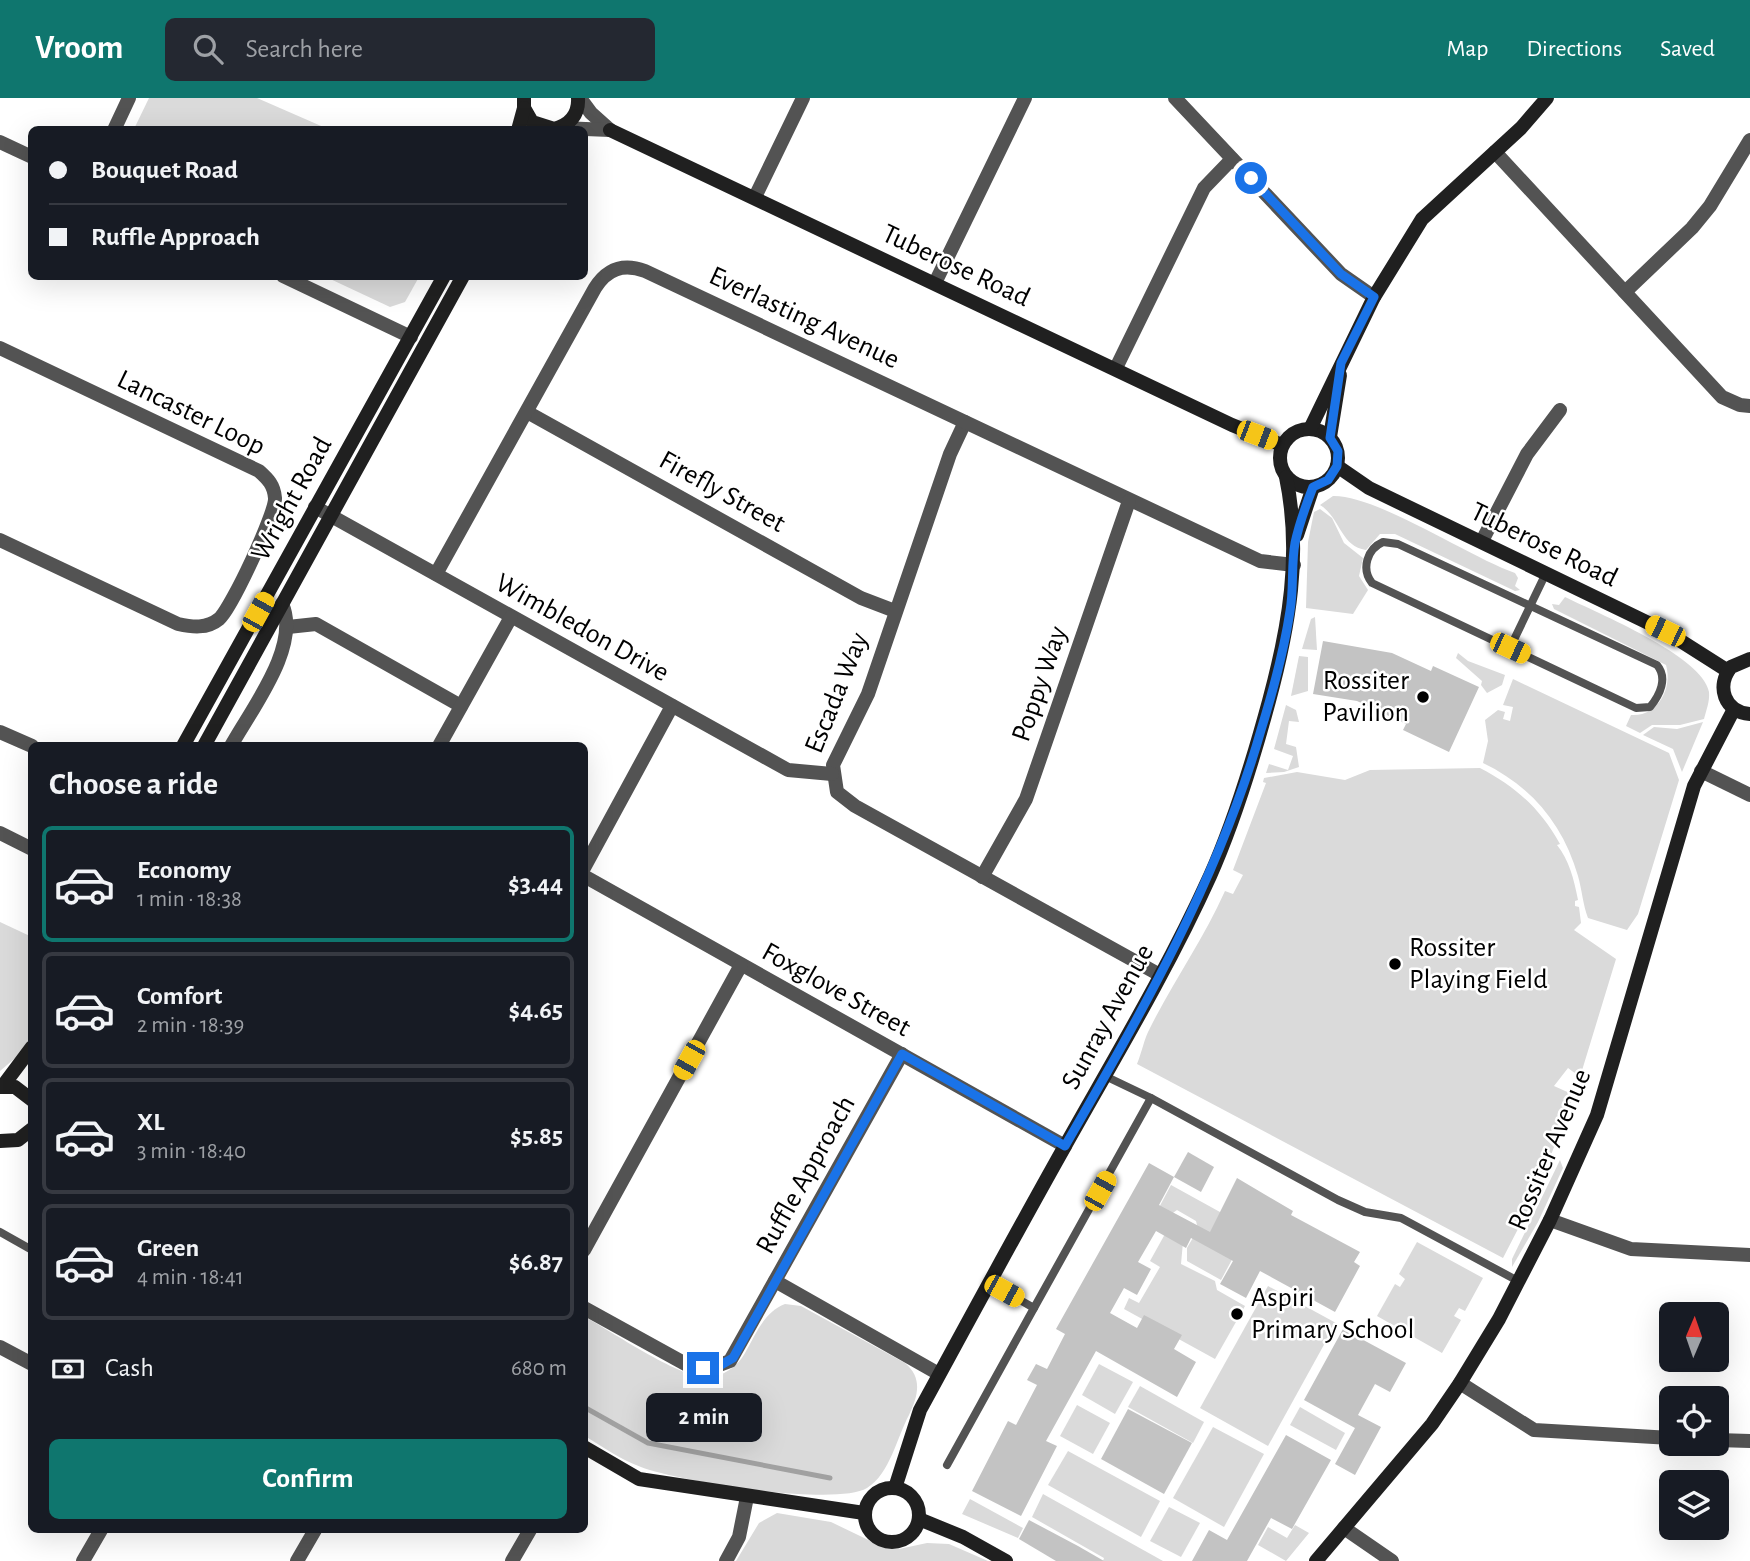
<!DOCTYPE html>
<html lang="en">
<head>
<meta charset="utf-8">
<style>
	:root { --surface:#171b24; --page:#242831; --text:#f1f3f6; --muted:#9ea1a6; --line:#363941; --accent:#0f766e }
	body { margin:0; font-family:"Alegreya Sans",sans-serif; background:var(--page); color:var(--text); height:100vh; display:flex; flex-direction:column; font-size:26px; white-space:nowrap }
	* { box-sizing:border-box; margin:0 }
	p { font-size:23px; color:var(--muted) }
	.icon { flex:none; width:38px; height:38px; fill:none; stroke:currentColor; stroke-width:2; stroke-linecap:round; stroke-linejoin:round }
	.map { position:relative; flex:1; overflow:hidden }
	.side { position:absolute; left:28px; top:644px; width:560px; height:791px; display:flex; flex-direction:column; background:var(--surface); border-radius:10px; box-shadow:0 7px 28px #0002 }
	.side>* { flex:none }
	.top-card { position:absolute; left:28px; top:28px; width:560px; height:154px; border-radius:10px; box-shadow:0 7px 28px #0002; display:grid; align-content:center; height:154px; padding:0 21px; background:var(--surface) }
	.needle { width:46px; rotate:2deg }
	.tools { position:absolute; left:1659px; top:1204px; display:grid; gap:14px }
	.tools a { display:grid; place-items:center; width:70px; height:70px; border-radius:10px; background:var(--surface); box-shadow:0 7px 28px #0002; font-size:35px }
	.end { position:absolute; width:32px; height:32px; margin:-16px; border:9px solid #1a73e8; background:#fff; box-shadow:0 0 0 4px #fff }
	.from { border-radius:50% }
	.bubble { position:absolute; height:49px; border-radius:10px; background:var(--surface); box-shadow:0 7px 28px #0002; font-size:23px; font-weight:600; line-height:49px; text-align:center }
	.car { position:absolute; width:21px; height:42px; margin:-21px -10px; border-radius:9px; box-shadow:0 0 5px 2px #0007; background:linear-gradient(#f5c518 24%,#345 0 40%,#f5c518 0 76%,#345 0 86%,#f5c518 0) }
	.top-card b { display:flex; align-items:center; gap:24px; height:66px; font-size:26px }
	.top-card b+b { border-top:2px solid var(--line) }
	.top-card i { width:18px; height:18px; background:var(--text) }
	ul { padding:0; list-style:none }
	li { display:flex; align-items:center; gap:21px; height:116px; margin:0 14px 10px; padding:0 7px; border:4px solid var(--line); border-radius:10px }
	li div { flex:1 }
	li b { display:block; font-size:26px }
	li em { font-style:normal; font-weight:600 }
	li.active { border-color:var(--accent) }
	li>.icon { width:63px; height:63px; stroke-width:1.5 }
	h2 { padding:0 21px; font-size:32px; line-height:84px }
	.pay { display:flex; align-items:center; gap:18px; height:77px; padding:0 21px; font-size:26px }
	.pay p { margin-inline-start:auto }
	.action { display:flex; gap:14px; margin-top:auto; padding:14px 21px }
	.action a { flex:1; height:80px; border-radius:10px; background:var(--accent); color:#fff; font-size:28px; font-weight:600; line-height:80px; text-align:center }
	header { display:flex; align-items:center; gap:42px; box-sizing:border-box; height:98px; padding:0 35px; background:var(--accent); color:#fff }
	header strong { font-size:33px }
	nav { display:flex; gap:38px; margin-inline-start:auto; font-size:24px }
	.search { width:490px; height:63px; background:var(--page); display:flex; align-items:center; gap:18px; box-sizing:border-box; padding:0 24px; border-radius:10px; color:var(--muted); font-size:26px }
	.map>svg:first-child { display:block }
</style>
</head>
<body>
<header>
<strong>Vroom</strong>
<div class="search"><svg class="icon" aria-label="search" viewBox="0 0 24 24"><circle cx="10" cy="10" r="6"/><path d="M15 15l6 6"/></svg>Search here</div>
<nav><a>Map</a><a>Directions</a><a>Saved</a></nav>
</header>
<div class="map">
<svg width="1750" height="1463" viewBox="0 0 1750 1463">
	<rect width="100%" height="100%" fill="#fff"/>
	<g fill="#dadada">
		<polygon points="149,0 257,0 328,31 134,31"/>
		<polygon points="326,179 419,178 419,179 405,204 390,209"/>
		<path d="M1333,398C1377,397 1469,459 1515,475L1518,480L1515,488L1520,492L1515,493L1395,436H1380L1366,452C1340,448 1341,420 1320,407Z"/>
		<polygon points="1320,411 1332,420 1344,445 1363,460 1359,478 1368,492 1353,516 1306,510 1308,444 1314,414"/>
		<path d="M1565,499C1597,515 1703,558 1709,594C1710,603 1706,613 1704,621L1680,627H1652L1640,635L1626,628L1631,617C1657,619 1673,591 1666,567L1554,511L1552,506L1559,507Z"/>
		<polygon points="1315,519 1317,552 1302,551 1311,521"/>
		<polygon points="1458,555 1468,563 1505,577 1502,587 1487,595 1481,587 1482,583 1456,560"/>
		<polygon points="1299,558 1308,559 1308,593 1291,598"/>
		<path d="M1513,581L1669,655L1679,682L1638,816L1627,832L1588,820C1583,807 1582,792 1578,778C1563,726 1531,688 1483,665L1488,643L1485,622L1498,612L1505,614L1503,621L1510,623L1513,609L1503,607Z"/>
		<polygon points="1286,607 1296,612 1299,624 1289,623 1286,646 1296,649 1299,669 1284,674 1266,675 1269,666 1288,672 1293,658 1274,651"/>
		<polygon points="1703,624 1682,674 1673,651 1643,637 1654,629 1677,631"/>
		<path d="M1480,670C1516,689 1540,710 1560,746L1557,747C1569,762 1574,781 1578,802L1575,803V808L1579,809L1581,825L1574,832L1616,861L1580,979L1568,970L1554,988L1574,997L1536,1096L1503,1160L1137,966C1142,954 1144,941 1150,930C1174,882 1203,842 1225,793L1233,796L1243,777L1233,772L1266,685L1263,684L1264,680L1297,674L1345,682L1370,672Z"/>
		<polygon points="0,824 32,839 31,939 21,955 0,973"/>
		<polygon points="1560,1062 1563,1070 1538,1124 1512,1169 1512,1161"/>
		<polygon points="1171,1087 1249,1130 1221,1182 1187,1163 1187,1150 1198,1131 1196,1123 1177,1112 1146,1134"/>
		<polygon points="1165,1136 1183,1144 1181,1166 1215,1183 1217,1192 1245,1208 1215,1261 1124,1211 1129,1200 1139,1205 1160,1169 1150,1163"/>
		<polygon points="1417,1144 1483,1180 1465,1213 1459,1210 1454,1218 1461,1222 1442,1255 1377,1218 1395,1186 1400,1189 1405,1181 1399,1176"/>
		<polygon points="1268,1188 1336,1225 1268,1348 1200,1310"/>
		<path d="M785,1206L801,1208L905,1265C923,1280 918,1298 909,1317C897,1339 890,1376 867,1390C835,1409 677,1383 641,1369C621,1362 603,1349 585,1338V1219C611,1233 678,1279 705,1279C722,1280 737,1269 745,1255C756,1236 764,1214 785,1206Z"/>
		<polygon points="1099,1266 1133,1284 1115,1316 1082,1297"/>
		<polygon points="1140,1288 1204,1324 1193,1345 1128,1309"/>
		<polygon points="1077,1307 1110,1325 1093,1356 1060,1338"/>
		<polygon points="1300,1309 1345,1335 1336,1352 1290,1327"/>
		<polygon points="1213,1329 1264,1356 1224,1429 1173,1400"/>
		<polygon points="1068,1353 1160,1403 1141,1439 1048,1387"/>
		<polygon points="1043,1396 1163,1463 1103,1463 1104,1460 1032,1419"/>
		<polygon points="970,1401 1023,1430 1018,1440 962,1416"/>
		<polygon points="1169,1409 1200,1425 1181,1459 1150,1443"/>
		<polygon points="777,1415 831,1424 885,1450 899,1451 927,1445 949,1446 988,1463 736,1463 759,1425"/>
		<polygon points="1295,1427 1309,1435 1286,1463 1258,1447 1268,1429 1287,1440"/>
	</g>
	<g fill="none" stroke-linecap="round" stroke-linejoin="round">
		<polyline stroke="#a1a1a1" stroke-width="5" points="584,1309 648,1345 830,1380"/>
	</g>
	<g fill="#c3c3c3">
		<polygon points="1323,543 1392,555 1431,573 1433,568 1479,589 1449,654 1403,632 1406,626 1357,603 1313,596"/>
		<polygon points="1188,1054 1214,1069 1201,1094 1174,1079"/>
		<polygon points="1149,1065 1174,1079 1159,1107 1210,1134 1237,1080 1293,1113 1291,1117 1360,1154 1354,1164 1360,1168 1335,1214 1260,1173 1246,1200 1220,1186 1233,1163 1191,1140 1186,1150 1156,1133 1138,1164 1151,1171 1137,1197 1124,1190 1110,1215 1137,1230 1144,1217 1182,1237 1174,1251 1196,1264 1177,1299 1096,1253 1046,1343 1057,1348 1021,1418 972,1393 1008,1323 1016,1327 1037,1287 1027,1282 1036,1266 1047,1271 1065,1236 1056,1231"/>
		<polygon points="1343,1231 1406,1265 1390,1294 1375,1286 1358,1317 1381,1329 1355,1377 1335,1366 1355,1330 1304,1302"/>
		<polygon points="1128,1311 1192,1345 1164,1396 1101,1361"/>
		<polygon points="1286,1337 1331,1362 1292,1431 1271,1420 1247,1463 1192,1463 1209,1432 1227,1442"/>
		<polygon points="1029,1422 1078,1448 1104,1463 1056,1463 1019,1441"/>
	</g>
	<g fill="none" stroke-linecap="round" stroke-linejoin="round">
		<g stroke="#535353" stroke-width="8">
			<path d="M1383,444L1398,446L1657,567C1668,580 1660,597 1650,609L1636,610L1372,485C1361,471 1367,451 1383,444Z"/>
			<polyline points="1510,550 1546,475"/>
			<polyline points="1105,978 1151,1000 1338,1102 1365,1114 1401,1120 1518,1183"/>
			<polyline points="0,1134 32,1152"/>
			<polyline points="990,1185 1034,1210 1151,1000"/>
			<polyline points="947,1367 1034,1210"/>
		</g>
		<g stroke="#535353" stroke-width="14">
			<polyline points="580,0 591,15 610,32"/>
			<polyline points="1175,0 1341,176 1374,199"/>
			<polyline points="561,30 610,32"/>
			<polyline points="114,32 129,0"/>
			<polyline points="0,44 32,59"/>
			<polyline points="1495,54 1722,299 1740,307 1750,308"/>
			<polyline points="755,99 803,0"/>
			<polyline points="283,178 411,239"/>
			<polyline points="935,185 1025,0"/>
			<polyline points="1625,194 1692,130 1710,108 1750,42"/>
			<path d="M0,250L259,373C268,381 274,387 275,400C276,415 231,511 219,521C207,531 192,529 178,526L0,442"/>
			<polyline points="1116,270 1204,90 1232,61"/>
			<polyline points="527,314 861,500 895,513"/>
			<polyline points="965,324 950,356 868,596 833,667 837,694 855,708 1160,877"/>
			<polyline points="315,409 788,672 832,676"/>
			<polyline points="1482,443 1527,356 1560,312"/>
			<path d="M436,476L595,190C607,171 623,165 645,173L1260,463L1294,467"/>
			<polyline points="288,529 316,526 461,608"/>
			<polyline points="0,634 32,648"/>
			<path d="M231,648C252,610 301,548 282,506"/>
			<polyline points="439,648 511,519"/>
			<polyline points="1701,673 1750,697"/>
			<polyline points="0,735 32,751"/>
			<polyline points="584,770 672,608"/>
			<polyline points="584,778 1065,1048"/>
			<polyline points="982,779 1026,701 1129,403"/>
			<polyline points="1550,1122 1631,1151 1750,1157"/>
			<polyline points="584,1152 741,867"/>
			<polyline points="775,1183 939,1276"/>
			<polyline points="584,1210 691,1269 714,1269 730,1263 902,956"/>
			<polyline points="0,1249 32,1266"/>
			<polyline points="1460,1285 1534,1332 1671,1340"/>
			<polyline points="1717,1342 1750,1343"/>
			<polyline points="1344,1430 1392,1463"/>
			<polyline points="83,1463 101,1432"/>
			<polyline points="297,1463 315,1432"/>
			<polyline points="512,1463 530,1432"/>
			<polyline points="726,1463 739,1439 747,1399"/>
		</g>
		<g stroke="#202020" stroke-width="14">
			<path d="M524,0V10L532,24L554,31C570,27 579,17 578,0"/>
			<polyline points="518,32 524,10"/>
			<polyline points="610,32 1232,327 1282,347"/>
			<circle cx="1309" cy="360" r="29"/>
			<polyline points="1310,331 1374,199 1422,121 1521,30 1547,0"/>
			<polyline points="1330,339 1340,277"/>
			<polyline points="1337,368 1369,390 1665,533 1728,573"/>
			<polyline points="1297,437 1313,389"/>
			<path d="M1750,561L1731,569C1716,588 1724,614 1750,616"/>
			<polyline points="183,648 444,178"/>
			<polyline points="204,648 463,178"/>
			<polyline points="0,989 15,989 32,1002"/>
			<polyline points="2,989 32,949"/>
			<polyline points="0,1043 18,1042 32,1031"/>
			<polyline points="584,1349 639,1381 864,1415"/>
			<circle cx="892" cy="1417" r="27"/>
			<path d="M895,1390L920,1312C968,1224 1016,1135 1065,1048C1115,959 1168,871 1210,778C1235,722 1253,662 1269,603C1289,529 1302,456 1286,379"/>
			<polyline points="919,1421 963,1439 1006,1463"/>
			<polyline points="1316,1463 1432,1326 1460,1285 1499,1221 1550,1122 1597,1017 1694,688 1734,611"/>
		</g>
	</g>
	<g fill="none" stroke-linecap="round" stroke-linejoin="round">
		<path stroke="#1a73e8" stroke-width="9" d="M703,1270L719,1268L733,1260L902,956L1065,1048C1142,914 1219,780 1261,632C1273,593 1284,553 1290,513C1294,491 1291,467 1295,445C1299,426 1306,407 1313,389L1328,382L1337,368L1338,353L1330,340L1341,265L1374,199L1341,176L1251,80"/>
	</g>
	<g fill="#000" stroke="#fff" stroke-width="2.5">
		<circle cx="1423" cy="599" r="7"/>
		<circle cx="1395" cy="866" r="7"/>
		<circle cx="1237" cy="1216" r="7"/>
	</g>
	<g text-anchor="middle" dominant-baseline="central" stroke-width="5" stroke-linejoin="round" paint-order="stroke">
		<g font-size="28" fill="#000" stroke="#fff">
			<text transform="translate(956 168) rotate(25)">Tuberose Road</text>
			<text transform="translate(804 220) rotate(25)">Everlasting Avenue</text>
			<text transform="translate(191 315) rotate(26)">Lancaster Loop</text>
			<text transform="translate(722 394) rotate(29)">Firefly Street</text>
			<text transform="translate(292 401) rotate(-61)">Wright Road</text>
			<text transform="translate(1544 447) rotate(26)">Tuberose Road</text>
			<text transform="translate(582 530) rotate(29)">Wimbledon Drive</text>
			<text transform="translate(1040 586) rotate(-71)">Poppy Way</text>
			<text transform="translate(837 595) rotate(-68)">Escada Way</text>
			<text transform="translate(836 892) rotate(29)">Foxglove Street</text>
			<text transform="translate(1108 919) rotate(-61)">Sunray Avenue</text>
			<text transform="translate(1550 1052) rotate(-67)">Rossiter Avenue</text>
			<text transform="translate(806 1077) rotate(-61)">Ruffle Approach</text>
		</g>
		<g font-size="28" fill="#000" stroke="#fff" text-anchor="start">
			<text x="1409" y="583" text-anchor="end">Rossiter<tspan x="1409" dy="32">Pavilion</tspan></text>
			<text x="1409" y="850">Rossiter<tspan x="1409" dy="32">Playing Field</tspan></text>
			<text x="1251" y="1200">Aspiri<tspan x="1251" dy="32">Primary School</tspan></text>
		</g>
	</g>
</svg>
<div class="tools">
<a><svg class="needle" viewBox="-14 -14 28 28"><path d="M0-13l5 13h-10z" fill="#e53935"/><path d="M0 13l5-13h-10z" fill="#9ea1a6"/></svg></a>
<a><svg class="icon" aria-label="locate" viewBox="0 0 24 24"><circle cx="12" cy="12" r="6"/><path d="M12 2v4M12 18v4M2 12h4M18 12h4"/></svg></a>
<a><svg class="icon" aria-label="layers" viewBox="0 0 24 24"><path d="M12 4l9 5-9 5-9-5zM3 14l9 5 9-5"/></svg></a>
</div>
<i class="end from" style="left:1251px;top:80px"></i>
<i class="end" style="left:703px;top:1270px"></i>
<div class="bubble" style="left:646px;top:1295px;width:116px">2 min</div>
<i class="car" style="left:1257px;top:337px;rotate:111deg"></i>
<i class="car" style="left:258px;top:514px;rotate:29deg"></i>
<i class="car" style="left:1665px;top:533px;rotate:296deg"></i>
<i class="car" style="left:1510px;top:550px;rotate:115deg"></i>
<i class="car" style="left:689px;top:962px;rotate:209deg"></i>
<i class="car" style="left:1100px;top:1093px;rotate:29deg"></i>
<i class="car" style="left:1004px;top:1193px;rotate:119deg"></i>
<div class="top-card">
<b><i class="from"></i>Bouquet Road</b>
<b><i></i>Ruffle Approach</b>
</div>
<section class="side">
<h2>Choose a ride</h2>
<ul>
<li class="active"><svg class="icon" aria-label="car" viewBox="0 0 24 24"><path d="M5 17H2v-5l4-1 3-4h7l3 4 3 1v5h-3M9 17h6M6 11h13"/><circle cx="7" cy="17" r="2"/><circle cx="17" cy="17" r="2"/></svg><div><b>Economy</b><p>1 min · 18:38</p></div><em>$3.44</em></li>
<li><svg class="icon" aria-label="car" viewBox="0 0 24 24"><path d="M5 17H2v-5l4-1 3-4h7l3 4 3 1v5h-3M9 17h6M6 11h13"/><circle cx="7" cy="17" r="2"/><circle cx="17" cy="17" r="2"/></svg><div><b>Comfort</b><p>2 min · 18:39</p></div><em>$4.65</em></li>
<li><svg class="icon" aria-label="car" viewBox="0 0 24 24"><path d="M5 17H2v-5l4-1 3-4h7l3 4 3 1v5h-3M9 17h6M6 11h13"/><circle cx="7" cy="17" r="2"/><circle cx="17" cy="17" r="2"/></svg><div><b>XL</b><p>3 min · 18:40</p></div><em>$5.85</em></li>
<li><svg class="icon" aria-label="car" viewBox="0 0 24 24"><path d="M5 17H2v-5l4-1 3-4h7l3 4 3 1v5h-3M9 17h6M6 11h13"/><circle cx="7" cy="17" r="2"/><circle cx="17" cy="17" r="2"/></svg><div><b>Green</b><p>4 min · 18:41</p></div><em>$6.87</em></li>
</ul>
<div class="pay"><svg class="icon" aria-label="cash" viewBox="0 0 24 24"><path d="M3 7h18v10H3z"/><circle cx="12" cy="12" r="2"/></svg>Cash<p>680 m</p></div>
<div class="action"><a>Confirm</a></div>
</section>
</div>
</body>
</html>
